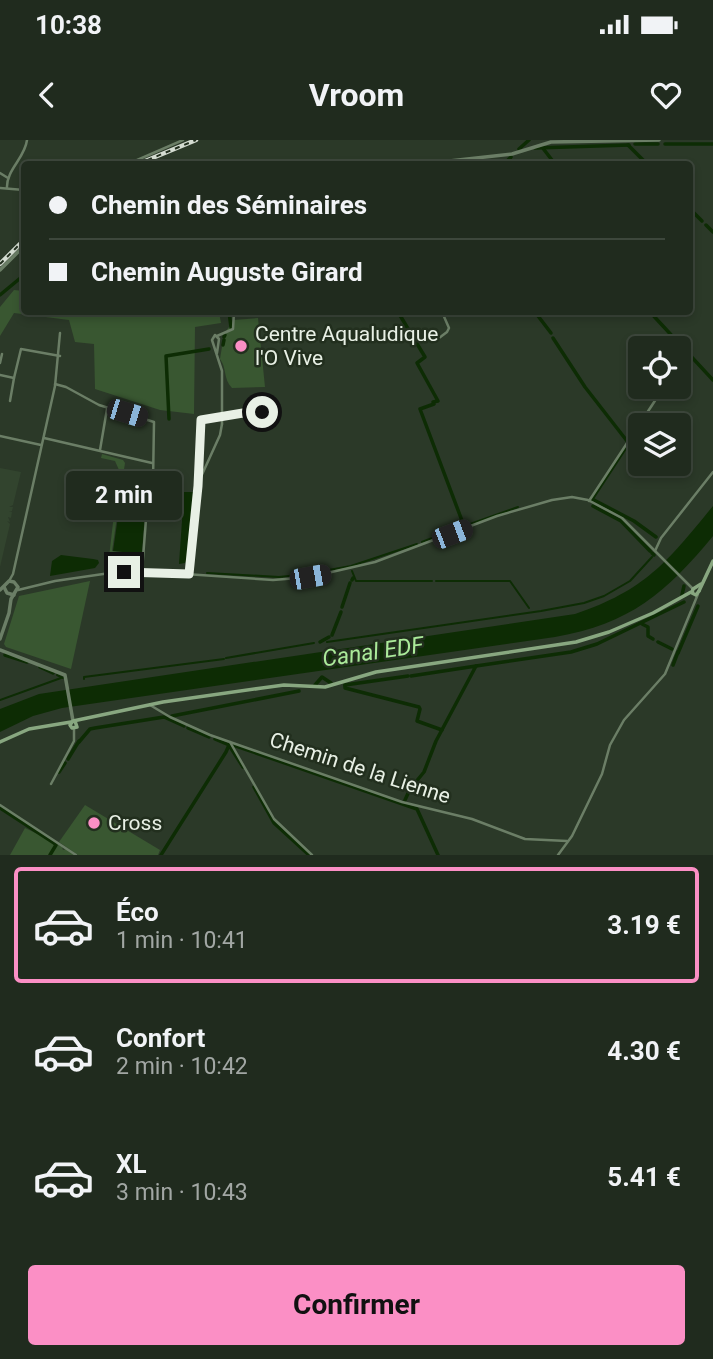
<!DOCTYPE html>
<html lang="fr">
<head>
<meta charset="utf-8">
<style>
	:root { --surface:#202b1e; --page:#283327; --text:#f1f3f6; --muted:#a2a7a4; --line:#3d473c; --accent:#fb8fc5 }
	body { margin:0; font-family:Roboto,sans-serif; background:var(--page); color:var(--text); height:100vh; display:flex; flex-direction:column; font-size:26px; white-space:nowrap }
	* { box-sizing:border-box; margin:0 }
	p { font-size:23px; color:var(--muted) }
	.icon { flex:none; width:38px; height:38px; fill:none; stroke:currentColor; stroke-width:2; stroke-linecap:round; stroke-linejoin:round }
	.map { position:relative; height:715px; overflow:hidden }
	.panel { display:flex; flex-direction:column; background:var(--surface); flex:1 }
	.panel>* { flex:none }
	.hud { position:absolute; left:21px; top:21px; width:672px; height:154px; border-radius:7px; box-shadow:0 4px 10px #0003,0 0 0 2px var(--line); display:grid; align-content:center; height:154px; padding:0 28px; background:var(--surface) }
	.buttons { position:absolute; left:628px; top:196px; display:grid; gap:14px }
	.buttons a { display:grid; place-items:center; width:63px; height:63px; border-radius:7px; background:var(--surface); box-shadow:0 4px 10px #0003,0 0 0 2px var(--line); font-size:35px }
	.end { position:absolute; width:32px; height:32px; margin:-16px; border:9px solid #e8f0e5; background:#111; box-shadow:0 0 0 4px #111 }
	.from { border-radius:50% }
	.bubble { position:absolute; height:49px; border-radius:7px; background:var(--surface); box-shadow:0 4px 10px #0003,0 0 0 2px var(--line); font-size:23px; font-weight:700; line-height:49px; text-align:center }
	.car { position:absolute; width:21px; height:42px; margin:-21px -10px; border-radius:9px; box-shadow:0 0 5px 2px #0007; background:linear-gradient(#222 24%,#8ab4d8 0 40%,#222 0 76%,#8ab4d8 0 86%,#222 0) }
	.hud b { display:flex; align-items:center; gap:24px; height:66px; font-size:26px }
	.hud b+b { border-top:2px solid var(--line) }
	.hud i { width:18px; height:18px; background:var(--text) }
	ul { padding:12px 0 0; list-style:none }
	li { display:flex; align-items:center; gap:21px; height:116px; margin:0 14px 10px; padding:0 14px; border:4px solid transparent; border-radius:7px }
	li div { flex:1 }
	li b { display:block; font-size:26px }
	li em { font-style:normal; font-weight:700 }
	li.on { border-color:var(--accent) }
	li>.icon { width:63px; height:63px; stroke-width:1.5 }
	.cta { display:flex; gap:14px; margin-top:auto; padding:14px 28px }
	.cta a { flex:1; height:80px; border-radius:7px; background:var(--accent); color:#111; font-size:28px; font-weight:700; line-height:80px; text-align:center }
	.status { display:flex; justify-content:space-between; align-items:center; height:49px; padding:0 35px; background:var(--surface); direction:ltr }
	.status svg { height:19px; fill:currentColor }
	header { display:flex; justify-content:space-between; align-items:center; height:91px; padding:0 28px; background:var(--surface); font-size:32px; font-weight:700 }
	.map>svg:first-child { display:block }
</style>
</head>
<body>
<div class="status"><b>10:38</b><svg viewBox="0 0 49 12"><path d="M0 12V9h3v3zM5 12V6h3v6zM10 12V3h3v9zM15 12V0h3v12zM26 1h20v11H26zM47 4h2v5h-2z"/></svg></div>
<header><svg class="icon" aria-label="back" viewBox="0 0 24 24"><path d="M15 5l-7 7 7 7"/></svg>Vroom<svg class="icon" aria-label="heart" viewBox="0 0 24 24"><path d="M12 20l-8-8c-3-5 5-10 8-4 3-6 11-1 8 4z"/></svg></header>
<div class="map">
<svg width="713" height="715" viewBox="0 0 713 715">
	<rect width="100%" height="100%" fill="#2b3928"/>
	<polygon fill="#32442e" points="0,328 21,332 13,365 9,367 13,367 12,371 9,371 12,372 11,378 8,377 10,382 7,381 10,384 0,427"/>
	<g fill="#395731">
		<polygon points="14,150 24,151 24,172 219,172 221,183 195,187 194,274 160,270 95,249 94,204 75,202 69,180 14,173 0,196 0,167"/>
		<path d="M258,178L265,247L232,248C223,239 227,228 220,219L224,194L234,180Z"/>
		<polygon points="102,314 123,320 125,323 121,349 129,352 131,359 128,360 130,365 145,369 145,373 118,370 112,411 122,412 123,426 118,424 120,415 112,415 114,424 112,427 108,426 119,330 115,321 101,318"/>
		<polygon points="90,441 71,529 6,507 4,504 19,456"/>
		<polygon points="85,665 160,710 158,715 78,715 59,702"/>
		<path d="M25,688C38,694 49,699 62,707L63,710L66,709L74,715H10Z"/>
	</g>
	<g fill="#0d2c04">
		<polygon points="184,352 193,352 188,417 185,423 179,424"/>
		<path d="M713,366V396C666,453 630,484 555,497L62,568L33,576L0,592V569L39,554L575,474C646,450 667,422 713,366Z"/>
		<polygon points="119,370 145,373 141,425 124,426 123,412 113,411"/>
		<polygon points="61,415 93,419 98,420 99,423 95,428 50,436 52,421"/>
	</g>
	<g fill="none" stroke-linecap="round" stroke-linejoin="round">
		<g stroke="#0d2c04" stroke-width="2">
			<polyline points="456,389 518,367"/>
			<polyline points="422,402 450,391"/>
			<polyline points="144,430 174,431"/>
			<polyline points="352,431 356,441 432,441"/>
			<polyline points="207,433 279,437 308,434"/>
			<polyline points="312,433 351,426 417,404"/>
			<polyline points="436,441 510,441 529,468"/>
			<polyline points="327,502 541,471 584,463 604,456 630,441 652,417"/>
			<polyline points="226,518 314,503"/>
			<polyline points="57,535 63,538"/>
			<polyline points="84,539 84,537 224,519"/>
			<polyline points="0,560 61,538"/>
		</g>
		<g stroke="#0d2c04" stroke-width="3.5">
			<polyline points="635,4 658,4"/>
			<polyline points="665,4 713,4"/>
			<polyline points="628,5 647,24"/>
			<polyline points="542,7 555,24"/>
			<polyline points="535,8 629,5"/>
			<polyline points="519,9 529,0"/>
			<polyline points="504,24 511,17"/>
			<polyline points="690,69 702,81"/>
			<polyline points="706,85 713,92"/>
			<polyline points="0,155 24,135"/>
			<polyline points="229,172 231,187"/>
			<polyline points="398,172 425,217 417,223 438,261 433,262"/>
			<polyline points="535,172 551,193"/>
			<polyline points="650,172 713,240"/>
			<polyline points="224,197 225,195"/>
			<polyline points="553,198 585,247 627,301"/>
			<polyline points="223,205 224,200"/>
			<polyline points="434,264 420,269 464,386"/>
			<polyline points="169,279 166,216 209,209"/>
			<polyline points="628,304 592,359 634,381 656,397"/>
			<polyline points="593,366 621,381 650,411"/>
			<polyline points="652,413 654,415"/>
			<polyline points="352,440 353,438"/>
			<polyline points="682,455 684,446"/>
			<polyline points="342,467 350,443"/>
			<polyline points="642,484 648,487 648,496 653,499"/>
			<polyline points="332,495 341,472"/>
			<polyline points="320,502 329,497"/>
			<polyline points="658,502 672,509"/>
			<polyline points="678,513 698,466"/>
			<polyline points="5,515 27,522"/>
			<polyline points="673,525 678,512"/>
			<polyline points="476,526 571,512 597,504 684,462"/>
			<polyline points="40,527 53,533"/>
			<polyline points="315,545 322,537 331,543"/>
			<polyline points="345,545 345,548 419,567 420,569 417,581 442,590"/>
			<polyline points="345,545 408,536"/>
			<polyline points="172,576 299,551"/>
			<polyline points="188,588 209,597"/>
			<polyline points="79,602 90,589 95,588 164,577 184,586"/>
			<polyline points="229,605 243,627"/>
			<polyline points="233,605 417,669 438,715"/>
			<polyline points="68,619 79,601"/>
			<polyline points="59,632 65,623"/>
			<polyline points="254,647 274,683 309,715"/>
			<polyline points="405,660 410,649 424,632 436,601 476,526 411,536"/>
			<polyline points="0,668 54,703 56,705 50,715"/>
			<polyline points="161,715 226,612 229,605 215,599"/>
		</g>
		<g stroke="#6b7e66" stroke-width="2.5">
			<polyline points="128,24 183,0"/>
			<polyline points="0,33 8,38"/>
			<polyline points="0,48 24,50"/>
			<path d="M7,48C6,30 25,18 27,0"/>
			<polyline points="217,196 233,189 234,172"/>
			<polyline points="439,198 447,192 449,188 442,172"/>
			<polyline points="217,213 219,199 215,195 212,200 222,231 222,284"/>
			<polyline points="0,223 2,214"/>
			<polyline points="0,235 14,238 21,209 60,216"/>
			<polyline points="679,236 687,229"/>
			<polyline points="55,244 66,247 99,265 154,282 153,342 148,354 142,431"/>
			<polyline points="10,261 14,238"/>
			<polyline points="0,296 41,305"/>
			<polyline points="44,298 152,323"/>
			<polyline points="100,310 107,269"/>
			<polyline points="200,339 220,295 222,284"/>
			<polyline points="589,361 664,247"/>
			<polyline points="655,411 661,398 713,332"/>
			<polyline points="189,434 198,346 201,280 253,271 267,274"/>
			<polyline points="9,441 13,434 55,246 60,193"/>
			<polyline points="18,450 55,441 117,432 155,432 273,440 310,437 375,422 497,376 552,360 572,357 588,360 622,378 693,449"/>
			<polyline points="150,565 170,577 210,595 402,662 472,679 525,699 567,701"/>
			<polyline points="230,602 274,679 312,715"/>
			<polyline points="51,644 74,601 74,589"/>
			<polyline points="0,665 76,715"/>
			<polyline points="558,715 572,696 602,634 610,605 624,580 665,534 698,454"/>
		</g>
		<g stroke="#6b7e66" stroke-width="3.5">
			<polyline points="422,24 512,14 551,2 659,0"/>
			<polyline points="0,130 24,106"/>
			<polyline points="4,447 7,453 14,455"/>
			<polyline points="0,450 9,441 14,442 18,447 11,459 9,473 0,499"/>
			<polyline points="0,510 65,535 73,581"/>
		</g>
		<g stroke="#88a780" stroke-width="3.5">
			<polyline points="699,451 713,421"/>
			<polyline points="699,451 696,455 692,453 693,449 701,444"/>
			<polyline points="75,581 77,587 72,588 70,585 73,581 163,562 262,548 284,545 325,547 376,532 576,502 609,492 653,473 691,452"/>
			<polyline points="0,602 29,589 71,582"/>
		</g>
		<g stroke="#d4dcd1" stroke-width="4.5">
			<g id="rail">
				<polyline points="138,24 196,0"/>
				<polyline points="0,124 24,100"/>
			</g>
		</g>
		<use href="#rail" stroke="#222f1e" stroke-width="2" stroke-dasharray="5" stroke-linecap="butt"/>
	</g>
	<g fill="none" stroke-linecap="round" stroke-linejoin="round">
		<polyline stroke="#e8f0e5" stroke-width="9" points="124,432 189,434 198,346 201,280 249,272 262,272"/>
	</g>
	<g fill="#fb8fc5" stroke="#222f1e" stroke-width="2.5">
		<circle cx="241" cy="206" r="7"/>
		<circle cx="94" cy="683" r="7"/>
	</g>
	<g text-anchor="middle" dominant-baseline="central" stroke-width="5" stroke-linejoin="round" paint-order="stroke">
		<g font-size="21" fill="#e8f0e5" stroke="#222f1e" text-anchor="start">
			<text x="255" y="194">Centre Aqualudique<tspan x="255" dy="24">l'O Vive</tspan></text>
			<text x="108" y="683">Cross</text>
		</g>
		<g font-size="21" fill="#e8f0e5" stroke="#222f1e">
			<text transform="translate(360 628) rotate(18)">Chemin de la Lienne</text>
		</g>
		<g font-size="23" font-style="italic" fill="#abea9a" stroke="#222f1e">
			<text transform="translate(373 512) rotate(-8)">Canal EDF</text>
		</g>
	</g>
</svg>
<div class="buttons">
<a><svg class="icon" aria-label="locate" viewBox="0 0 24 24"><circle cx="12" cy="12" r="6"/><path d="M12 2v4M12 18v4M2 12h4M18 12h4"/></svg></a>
<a><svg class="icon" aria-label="layers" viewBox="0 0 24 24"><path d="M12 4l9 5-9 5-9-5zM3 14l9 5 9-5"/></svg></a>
</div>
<i class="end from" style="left:262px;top:272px"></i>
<i class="end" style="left:124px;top:432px"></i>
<div class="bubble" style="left:66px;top:331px;width:116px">2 min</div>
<i class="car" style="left:127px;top:273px;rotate:107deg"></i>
<i class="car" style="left:452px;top:394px;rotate:69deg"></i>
<i class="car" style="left:310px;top:437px;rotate:80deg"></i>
<div class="hud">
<b><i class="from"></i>Chemin des Séminaires</b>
<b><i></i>Chemin Auguste Girard</b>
</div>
</div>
<section class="panel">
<ul>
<li class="on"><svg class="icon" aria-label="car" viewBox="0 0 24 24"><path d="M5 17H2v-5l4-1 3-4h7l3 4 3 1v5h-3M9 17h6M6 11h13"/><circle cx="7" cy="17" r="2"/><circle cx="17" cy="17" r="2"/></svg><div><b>Éco</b><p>1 min · 10:41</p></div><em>3.19 €</em></li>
<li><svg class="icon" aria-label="car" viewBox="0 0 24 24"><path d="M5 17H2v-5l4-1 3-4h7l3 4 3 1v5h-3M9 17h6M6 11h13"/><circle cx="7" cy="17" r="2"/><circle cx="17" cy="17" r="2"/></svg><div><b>Confort</b><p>2 min · 10:42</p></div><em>4.30 €</em></li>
<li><svg class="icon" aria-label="car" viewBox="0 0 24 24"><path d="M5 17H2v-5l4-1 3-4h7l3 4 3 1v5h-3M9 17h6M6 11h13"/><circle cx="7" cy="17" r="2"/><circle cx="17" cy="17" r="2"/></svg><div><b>XL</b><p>3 min · 10:43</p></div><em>5.41 €</em></li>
</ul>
<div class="cta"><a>Confirmer</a></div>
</section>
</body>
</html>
